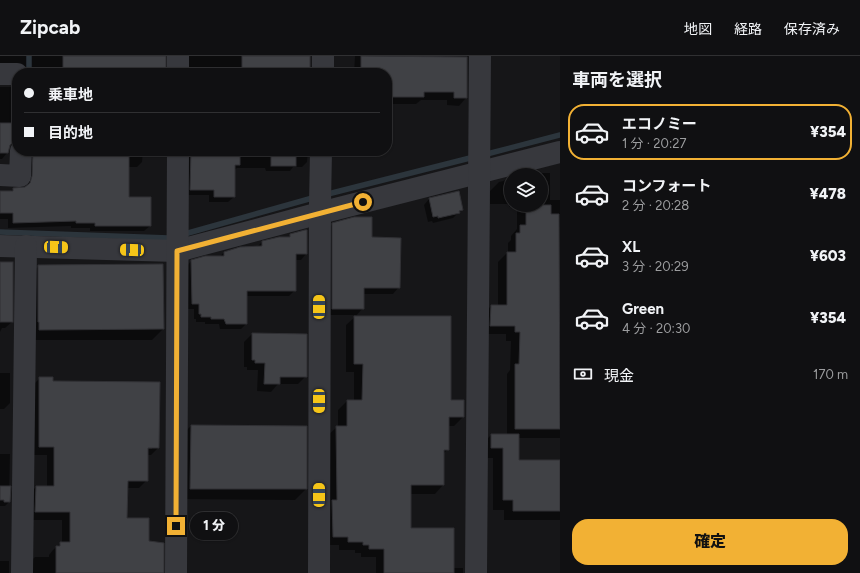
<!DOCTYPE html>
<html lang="ja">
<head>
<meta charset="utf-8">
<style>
	:root { --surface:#101012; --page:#1e1e20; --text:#f1f3f6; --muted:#9c9d9f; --line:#303032; --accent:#f2b134 }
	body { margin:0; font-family:Figtree,"Noto Sans JP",sans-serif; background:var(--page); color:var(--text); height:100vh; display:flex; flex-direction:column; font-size:15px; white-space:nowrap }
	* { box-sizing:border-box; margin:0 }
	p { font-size:13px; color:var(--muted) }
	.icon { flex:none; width:22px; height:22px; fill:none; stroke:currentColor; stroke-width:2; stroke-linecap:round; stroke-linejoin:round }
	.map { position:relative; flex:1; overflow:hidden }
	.drawer { display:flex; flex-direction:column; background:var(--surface); width:300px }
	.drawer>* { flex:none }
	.top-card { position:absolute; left:12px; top:12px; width:380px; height:88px; border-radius:16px; box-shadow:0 1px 3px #0004,0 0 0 1px var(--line); display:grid; align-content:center; height:88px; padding:0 12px; background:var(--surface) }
	.controls { position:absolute; left:504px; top:112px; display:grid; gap:8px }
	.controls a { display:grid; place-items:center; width:44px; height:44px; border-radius:50%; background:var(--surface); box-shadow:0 1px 3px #0004,0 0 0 1px var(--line); font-size:20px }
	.end { position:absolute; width:18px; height:18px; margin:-9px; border:5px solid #f2b134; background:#111; box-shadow:0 0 0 2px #111 }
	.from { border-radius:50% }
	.bubble { position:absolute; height:28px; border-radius:14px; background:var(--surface); box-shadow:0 1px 3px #0004,0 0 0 1px var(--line); font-size:13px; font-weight:800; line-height:28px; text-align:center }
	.car { position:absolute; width:12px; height:24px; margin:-12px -6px; border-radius:5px; box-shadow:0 0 3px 1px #0007; background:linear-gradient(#f5c518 24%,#345 0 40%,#f5c518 0 76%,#345 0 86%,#f5c518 0) }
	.top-card b { display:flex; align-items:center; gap:14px; height:38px; font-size:15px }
	.top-card b+b { border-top:1px solid var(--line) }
	.top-card i { width:10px; height:10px; background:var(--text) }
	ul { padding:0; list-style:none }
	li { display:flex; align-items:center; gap:12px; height:56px; margin:0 8px 6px; padding:0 4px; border:2px solid transparent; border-radius:16px }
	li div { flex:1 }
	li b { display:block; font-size:15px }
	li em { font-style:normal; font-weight:800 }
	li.active { border-color:var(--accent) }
	li>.icon { width:36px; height:36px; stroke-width:1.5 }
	h2 { padding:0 12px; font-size:18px; line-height:48px }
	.pay { display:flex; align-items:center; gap:10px; height:44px; padding:0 12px; font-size:15px }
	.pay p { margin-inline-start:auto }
	.button { display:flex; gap:8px; margin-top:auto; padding:8px 12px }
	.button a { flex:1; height:46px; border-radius:16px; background:var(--accent); color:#111; font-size:16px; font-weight:800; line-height:46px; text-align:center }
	header { display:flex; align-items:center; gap:24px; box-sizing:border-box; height:56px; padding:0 20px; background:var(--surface); border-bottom:1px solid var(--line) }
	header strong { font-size:19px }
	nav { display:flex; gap:22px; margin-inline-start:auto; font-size:14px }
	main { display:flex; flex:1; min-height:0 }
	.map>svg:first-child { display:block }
</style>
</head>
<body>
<header>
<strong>Zipcab</strong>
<nav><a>地図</a><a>経路</a><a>保存済み</a></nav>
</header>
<main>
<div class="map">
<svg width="560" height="517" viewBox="0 0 560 517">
	<rect width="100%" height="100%" fill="#161618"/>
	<g fill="#0007" fill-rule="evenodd">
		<polygon points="0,0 165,0 165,17 22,17 0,11"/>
		<polygon points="184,0 310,0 310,17 185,17"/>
		<polygon points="355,0 424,0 424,2 466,42 459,50 447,49 447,44 421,44 416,48 387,48 387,17 354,17"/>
		<polygon points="0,31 17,31 17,44 11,44 11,68 15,80 17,81 17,88 9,89 7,97 2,103 0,103"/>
		<polygon points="27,95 143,95 142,106 137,111 128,111 128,142 150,170 144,175 90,175 90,172 71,172 71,170 8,172 8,163 0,163 0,136 10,136 13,133 26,132 27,127"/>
		<polygon points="185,95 308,95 307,106 302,111 293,111 290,115 266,115 265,112 237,112 234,114 234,141 228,146 209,146 209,139 185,139"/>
		<polygon points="534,117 550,117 550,144 560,144 560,382 518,382 518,405 560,405 560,464 504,464 504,454 493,454 493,402 481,402 481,389 491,379 507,379 507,318 510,314 511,285 506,285 506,278 482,278 482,259 491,250 498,250 498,206 508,196 508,187 511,184 511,180 517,173 517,151 509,151 509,148 490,148 490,135 499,126 511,123 511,149 541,149 541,119 528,119"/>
		<polygon points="429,143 462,153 453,162 433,167 432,165 428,166 424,149"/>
		<polygon points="333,168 371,182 399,231 393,238 363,238 363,252 355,261 450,345 463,361 454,370 448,370 448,393 443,398 443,429 435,438 410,438 410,473 453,512 463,512 463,517 376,517 376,501 361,501 361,497 355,497 355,494 339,494 339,489 325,489 328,379 337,371 338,371 338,354 347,345 354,345 354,316 346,316 346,269 357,259 326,259 326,174"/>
		<polygon points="291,179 306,198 301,204 295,204 295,234 289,240 246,240 246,268 241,273 220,273 219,268 205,268 205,266 196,266 196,263 194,263 194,253 187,253 186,211 191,205 219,202 224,196 257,191 262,186 288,182"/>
		<polygon points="0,207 12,266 5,272 2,272 0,276"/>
		<polygon points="162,209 163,273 152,284 29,284 28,221 39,210"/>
		<polygon points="252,278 306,320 298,328 278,328 271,336 257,335 258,314 247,314 247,311 244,311 244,286"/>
		<polygon points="0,317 10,317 10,347 4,353 0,353"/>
		<path d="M40,322L52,326L158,392L151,399H147V424L139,432H127L126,463L148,486L163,517H27V509L35,501H49V499L53,494L61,487H62V464H28V439L36,431H47V399H32V330ZM152,391V393H143Z"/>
		<polygon points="191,370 306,433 295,444 180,443 180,380"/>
		<polygon points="0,398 10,398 9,446 5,450 0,450"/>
		<rect x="0" y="505" width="9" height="12"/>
	</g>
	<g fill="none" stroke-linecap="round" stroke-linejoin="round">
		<g stroke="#2c353c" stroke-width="5.5">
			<polyline points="29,0 29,11"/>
			<polyline points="483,99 560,79"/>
			<polyline points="324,139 474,101"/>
			<polyline points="0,176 169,182 173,181"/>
			<polyline points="181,179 316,141"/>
		</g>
	</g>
	<g fill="#404145" stroke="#303034">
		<rect x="63" y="0" width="103" height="17"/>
		<rect x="242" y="0" width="68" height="17"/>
		<polygon points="361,0 467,1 467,42 454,42 454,36 424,36 424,41 387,41 387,17 361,17"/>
		<polygon points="0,67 16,67 16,84 10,89 8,97 0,97"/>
		<polygon points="33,95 129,95 129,141 151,141 151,170 95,170 95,167 76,167 76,165 13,167 13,157 0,157 0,135 13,135 13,132 25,131 30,127 32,120"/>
		<polygon points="191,95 240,95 240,109 235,109 235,141 214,141 214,134 190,134"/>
		<rect x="271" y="95" width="25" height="15"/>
		<polygon points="459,135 463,154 459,155 460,157 438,162 438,160 433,161 429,142"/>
		<polygon points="526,149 551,149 551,158 559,158 560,373 515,373 515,308 519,308 520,276 515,276 515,270 490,270 491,249 507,249 507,196 516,196 516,177 520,177 520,169 526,169"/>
		<polygon points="354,161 372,161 372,181 401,182 400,232 364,232 364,253 332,253 332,167"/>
		<polygon points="305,174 307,174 307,198 296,198 296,235 247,235 247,268 226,268 224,263 211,263 211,261 201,261 201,258 199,258 199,248 192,248 191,204 205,200 224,200 224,196 240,191 262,190 262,185 279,181 290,181 290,178"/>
		<rect x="0" y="206" width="13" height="60"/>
		<polygon points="163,208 164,273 39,274 39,266 38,266 38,209"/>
		<polygon points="354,260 451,260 451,344 464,344 464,361 449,361 449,394 444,394 444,429 411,429 411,472 454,472 454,517 384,517 384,493 369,493 369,489 363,489 363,486 348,486 348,481 333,481 332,444 337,444 336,370 347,370 347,344 362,344 363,308 354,308"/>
		<polygon points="252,277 307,278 307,321 280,321 280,328 264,328 265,307 255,307 255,304 252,304"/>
		<polygon points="39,321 53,321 53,325 160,326 159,392 148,392 148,425 128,425 127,462 149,462 149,485 164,487 164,517 56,517 56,490 60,490 60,486 70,486 70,456 35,456 36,430 54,430 54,391 39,391"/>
		<polygon points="191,369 307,370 307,433 190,433"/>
		<polygon points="491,378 519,378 519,404 560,404 560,455 513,455 513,444 503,444 503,392 491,392"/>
		<polygon points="0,430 11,430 10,446 4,446 4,444 0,444"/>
	</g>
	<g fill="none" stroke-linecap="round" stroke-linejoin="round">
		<g stroke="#37383d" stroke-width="22">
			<polyline points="178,17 178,0"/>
			<polyline points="323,17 323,0"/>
			<polyline points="0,18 17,18"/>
			<polyline points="0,119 20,120 21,95"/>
			<polyline points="0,190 177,195 320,157 560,96"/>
			<polyline points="22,517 26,190"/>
			<polyline points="176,517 178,95"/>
			<polyline points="319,517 320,148 321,95"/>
			<polyline points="476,517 480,0"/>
		</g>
	</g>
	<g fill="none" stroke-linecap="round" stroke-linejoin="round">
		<polyline stroke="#f2b134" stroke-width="5" points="176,470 177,195 363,146"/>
	</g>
</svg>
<div class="controls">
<a><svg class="icon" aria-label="layers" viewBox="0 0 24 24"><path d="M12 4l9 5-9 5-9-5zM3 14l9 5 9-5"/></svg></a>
</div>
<i class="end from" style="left:363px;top:146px"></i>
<i class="end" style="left:176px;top:470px"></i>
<div class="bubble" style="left:190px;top:456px;width:48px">1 分</div>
<i class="car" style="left:56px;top:191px;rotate:92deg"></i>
<i class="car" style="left:132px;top:194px;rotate:272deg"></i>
<i class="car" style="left:319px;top:251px;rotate:0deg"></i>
<i class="car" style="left:319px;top:345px;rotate:180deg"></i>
<i class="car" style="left:319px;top:439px;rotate:0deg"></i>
<div class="top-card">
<b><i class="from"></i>乗車地</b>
<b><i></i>目的地</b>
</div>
</div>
<section class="drawer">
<h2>車両を選択</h2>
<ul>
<li class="active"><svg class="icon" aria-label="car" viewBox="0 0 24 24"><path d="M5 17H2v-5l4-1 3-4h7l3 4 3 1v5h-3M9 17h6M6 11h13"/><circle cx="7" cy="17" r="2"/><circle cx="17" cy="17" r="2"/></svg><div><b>エコノミー</b><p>1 分 · 20:27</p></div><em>¥354</em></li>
<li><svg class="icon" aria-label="car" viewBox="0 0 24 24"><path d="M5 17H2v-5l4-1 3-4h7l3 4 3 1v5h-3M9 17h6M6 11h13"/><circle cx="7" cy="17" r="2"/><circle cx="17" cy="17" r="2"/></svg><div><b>コンフォート</b><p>2 分 · 20:28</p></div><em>¥478</em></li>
<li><svg class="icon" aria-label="car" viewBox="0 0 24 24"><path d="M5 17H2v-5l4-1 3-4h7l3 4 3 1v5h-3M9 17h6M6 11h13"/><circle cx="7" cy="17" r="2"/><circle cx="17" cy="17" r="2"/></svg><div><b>XL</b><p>3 分 · 20:29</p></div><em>¥603</em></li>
<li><svg class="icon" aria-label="car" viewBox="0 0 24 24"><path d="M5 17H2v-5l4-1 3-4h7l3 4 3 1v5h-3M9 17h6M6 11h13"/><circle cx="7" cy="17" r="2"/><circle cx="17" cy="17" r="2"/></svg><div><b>Green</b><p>4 分 · 20:30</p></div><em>¥354</em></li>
</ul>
<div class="pay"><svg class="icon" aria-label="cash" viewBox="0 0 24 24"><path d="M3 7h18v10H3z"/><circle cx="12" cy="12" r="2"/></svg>現金<p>170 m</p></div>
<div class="button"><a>確定</a></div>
</section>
</main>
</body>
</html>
